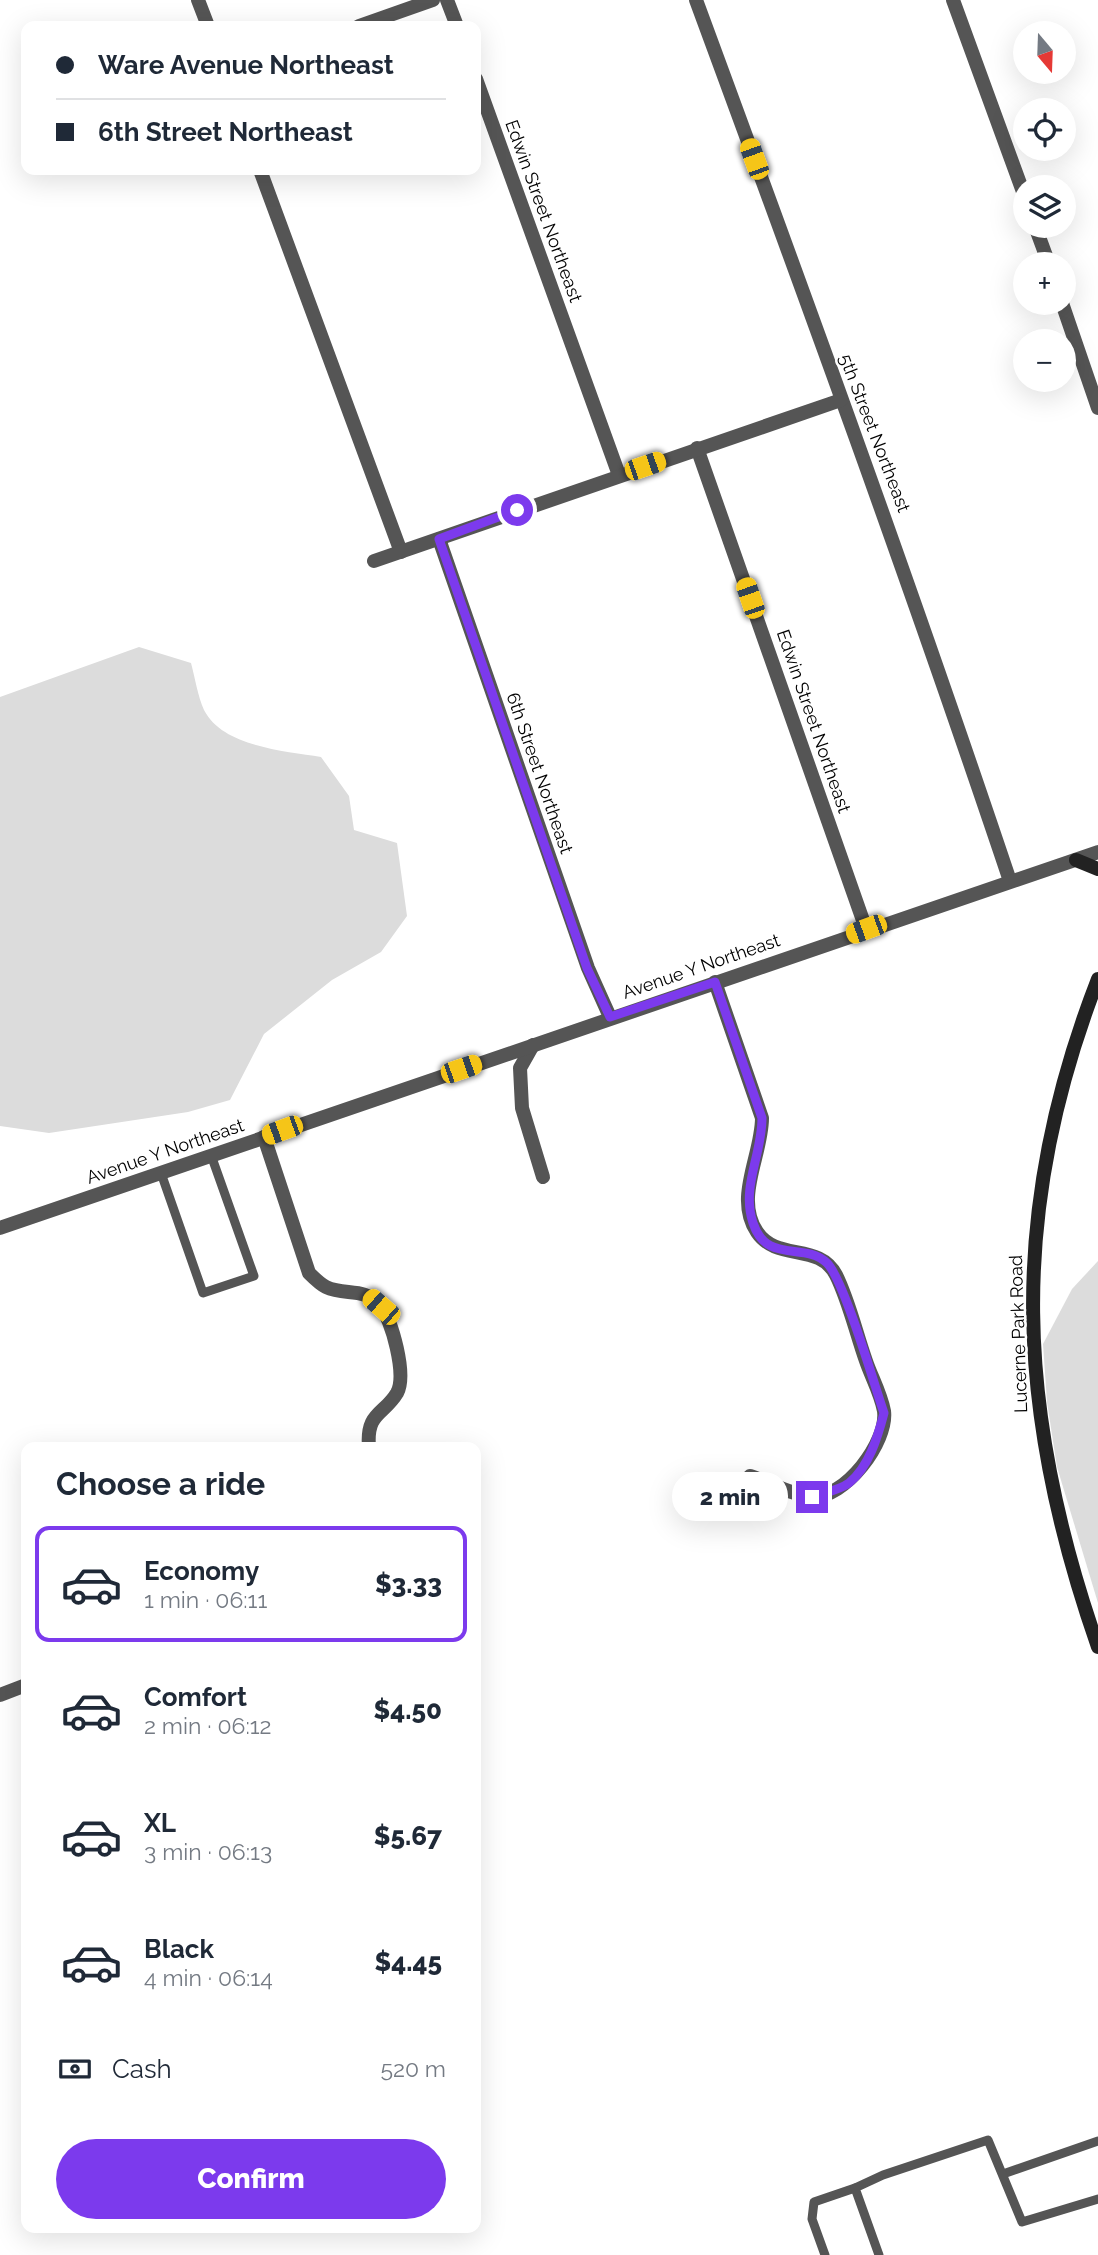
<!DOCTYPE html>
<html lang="en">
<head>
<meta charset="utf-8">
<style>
	:root { --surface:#fff; --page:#f2f2f3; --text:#1f2937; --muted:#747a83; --line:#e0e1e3; --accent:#7c3aed }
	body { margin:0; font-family:Raleway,sans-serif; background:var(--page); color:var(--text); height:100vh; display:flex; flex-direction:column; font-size:26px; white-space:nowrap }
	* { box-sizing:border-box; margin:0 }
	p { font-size:23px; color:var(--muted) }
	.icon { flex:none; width:38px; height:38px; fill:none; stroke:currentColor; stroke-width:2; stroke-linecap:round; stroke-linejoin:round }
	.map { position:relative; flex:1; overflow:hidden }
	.drawer { position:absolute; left:21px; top:1442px; width:460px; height:791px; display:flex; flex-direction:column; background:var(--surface); border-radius:14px; box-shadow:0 7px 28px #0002 }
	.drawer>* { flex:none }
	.banner { position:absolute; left:21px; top:21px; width:460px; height:154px; border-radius:14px; box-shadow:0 7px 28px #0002; display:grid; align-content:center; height:154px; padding:0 35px; background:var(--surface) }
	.needle { width:46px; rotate:161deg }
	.tools { position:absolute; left:1013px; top:21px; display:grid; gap:14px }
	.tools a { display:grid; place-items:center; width:63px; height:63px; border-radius:50%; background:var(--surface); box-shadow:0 7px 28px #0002; font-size:35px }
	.end { position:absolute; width:32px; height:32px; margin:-16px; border:9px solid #7c3aed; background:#fff; box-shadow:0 0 0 4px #fff }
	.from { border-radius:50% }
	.bubble { position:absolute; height:49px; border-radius:24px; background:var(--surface); box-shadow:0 7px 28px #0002; font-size:23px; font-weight:800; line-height:49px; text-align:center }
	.car { position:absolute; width:21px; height:42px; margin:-21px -10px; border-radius:9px; box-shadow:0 0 5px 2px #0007; background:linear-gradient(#f5c518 24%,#345 0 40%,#f5c518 0 76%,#345 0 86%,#f5c518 0) }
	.banner b { display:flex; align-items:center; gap:24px; height:66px; font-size:26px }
	.banner b+b { border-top:2px solid var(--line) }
	.banner i { width:18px; height:18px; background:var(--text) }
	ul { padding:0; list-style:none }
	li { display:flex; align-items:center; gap:21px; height:116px; margin:0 14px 10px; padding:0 21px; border:4px solid transparent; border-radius:14px }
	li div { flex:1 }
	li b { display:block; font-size:26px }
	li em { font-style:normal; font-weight:800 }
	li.selected { border-color:var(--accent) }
	li>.icon { width:63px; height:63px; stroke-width:1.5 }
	h2 { padding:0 35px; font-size:32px; line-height:84px }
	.pay { display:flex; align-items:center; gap:18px; height:77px; padding:0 35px; font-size:26px }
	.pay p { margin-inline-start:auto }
	.action { display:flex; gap:14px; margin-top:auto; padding:14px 35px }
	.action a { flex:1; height:80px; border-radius:42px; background:var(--accent); color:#fff; font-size:28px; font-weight:800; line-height:80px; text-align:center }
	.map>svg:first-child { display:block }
</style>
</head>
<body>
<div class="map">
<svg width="1098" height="2255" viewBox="0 0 1098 2255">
	<rect width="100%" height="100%" fill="#fff"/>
	<g fill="#dcdcdc">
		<path d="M139,647L191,663C195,678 198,697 204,710C223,747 285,751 321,757L349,796L354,830L397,843L407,916L381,952L332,980L264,1034L230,1100L188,1112L49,1133L0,1126V697Z"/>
		<polygon points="1098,1261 1098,1603 1057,1467 1047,1402 1043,1344 1072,1289"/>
	</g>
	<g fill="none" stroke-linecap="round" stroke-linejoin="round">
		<g stroke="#555" stroke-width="9">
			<polyline points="161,1173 203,1293 254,1276 211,1155"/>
			<polyline points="1003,2174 1098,2141"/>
			<polyline points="825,2255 812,2219 814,2202 855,2188"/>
			<polyline points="879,2255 855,2188 883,2175 988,2140 1022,2222 1098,2199"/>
		</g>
		<g stroke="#555" stroke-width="14">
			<polyline points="198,0 208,26"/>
			<polyline points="447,0 457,26"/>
			<path d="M696,0C804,293 911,586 1010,881"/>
			<polyline points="953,0 1026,200"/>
			<polyline points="359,26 433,0"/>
			<polyline points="476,79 619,475"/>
			<polyline points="260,170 401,552"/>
			<polyline points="1035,226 1049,264"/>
			<polyline points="1062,303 1098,408"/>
			<polyline points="697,448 866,929"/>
			<polyline points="439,539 588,968 610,1017"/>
			<polyline points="374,561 841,400"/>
			<path d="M715,982L762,1118C762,1155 734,1198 757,1232C777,1262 819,1242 836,1275C849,1301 856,1333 866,1361C871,1376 881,1394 884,1411C888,1442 845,1499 811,1497C792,1495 769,1482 750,1476"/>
			<polyline points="533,1045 520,1068 522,1108 543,1177"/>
			<path d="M264,1137L309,1273C314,1278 320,1284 326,1287C345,1296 364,1287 380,1305C392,1320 407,1375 397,1393C384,1415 366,1412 369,1447"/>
			<polyline points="0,1228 1098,852"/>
			<polyline points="0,1695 26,1685"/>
		</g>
		<g stroke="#222" stroke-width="14">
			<polyline points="1076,860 1098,869"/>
			<path d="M1098,979C1007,1213 1016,1412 1098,1647"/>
		</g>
	</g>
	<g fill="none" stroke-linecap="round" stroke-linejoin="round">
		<path stroke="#7c3aed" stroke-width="9" d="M517,510L439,539L587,968L610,1017L715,982L762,1118C762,1155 741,1187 753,1223C767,1265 804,1241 827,1263C844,1280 874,1384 884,1413C878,1436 869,1467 849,1483C840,1490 823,1493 812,1497"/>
	</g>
	<g text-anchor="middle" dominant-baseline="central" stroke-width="5" stroke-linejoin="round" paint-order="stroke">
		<g font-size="18" fill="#000" stroke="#fff">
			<text transform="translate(544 211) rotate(70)">Edwin Street Northeast</text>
			<text transform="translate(875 433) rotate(69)">5th Street Northeast</text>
			<text transform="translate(814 721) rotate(71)">Edwin Street Northeast</text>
			<text transform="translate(540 773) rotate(71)">6th Street Northeast</text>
			<text transform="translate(701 966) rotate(-19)">Avenue Y Northeast</text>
			<text transform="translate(165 1151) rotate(-19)">Avenue Y Northeast</text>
			<text transform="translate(1018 1334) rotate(-92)">Lucerne Park Road</text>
		</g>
	</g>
</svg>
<div class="tools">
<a><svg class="needle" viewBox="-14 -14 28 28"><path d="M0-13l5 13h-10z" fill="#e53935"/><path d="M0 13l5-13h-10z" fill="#747a83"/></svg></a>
<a><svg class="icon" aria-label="locate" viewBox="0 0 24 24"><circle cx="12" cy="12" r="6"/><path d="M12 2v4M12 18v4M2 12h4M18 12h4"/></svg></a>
<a><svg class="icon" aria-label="layers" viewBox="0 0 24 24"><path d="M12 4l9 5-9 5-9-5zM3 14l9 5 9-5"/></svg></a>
<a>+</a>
<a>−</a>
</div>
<i class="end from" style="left:517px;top:510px"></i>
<i class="end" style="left:812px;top:1497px"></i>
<div class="bubble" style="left:672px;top:1472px;width:116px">2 min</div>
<i class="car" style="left:754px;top:159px;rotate:340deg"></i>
<i class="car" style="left:645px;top:466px;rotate:71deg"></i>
<i class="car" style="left:750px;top:598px;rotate:341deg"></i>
<i class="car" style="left:866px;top:929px;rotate:250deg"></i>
<i class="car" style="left:461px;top:1069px;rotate:71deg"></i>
<i class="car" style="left:282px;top:1130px;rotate:250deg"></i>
<i class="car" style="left:381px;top:1307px;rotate:311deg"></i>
<div class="banner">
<b><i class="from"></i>Ware Avenue Northeast</b>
<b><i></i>6th Street Northeast</b>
</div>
<section class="drawer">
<h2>Choose a ride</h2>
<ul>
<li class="selected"><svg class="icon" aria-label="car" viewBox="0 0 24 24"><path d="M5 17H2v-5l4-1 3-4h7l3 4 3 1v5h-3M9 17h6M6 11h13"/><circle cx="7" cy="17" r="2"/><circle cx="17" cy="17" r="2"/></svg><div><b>Economy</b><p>1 min · 06:11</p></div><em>$3.33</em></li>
<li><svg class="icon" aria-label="car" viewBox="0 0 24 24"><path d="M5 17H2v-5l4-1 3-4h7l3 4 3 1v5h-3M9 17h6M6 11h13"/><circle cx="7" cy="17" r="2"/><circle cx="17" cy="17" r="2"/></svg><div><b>Comfort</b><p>2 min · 06:12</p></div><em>$4.50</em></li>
<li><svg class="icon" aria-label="car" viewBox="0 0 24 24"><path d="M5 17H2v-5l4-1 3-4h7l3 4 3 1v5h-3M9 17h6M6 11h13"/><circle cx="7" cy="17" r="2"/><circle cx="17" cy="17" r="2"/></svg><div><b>XL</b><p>3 min · 06:13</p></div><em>$5.67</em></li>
<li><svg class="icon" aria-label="car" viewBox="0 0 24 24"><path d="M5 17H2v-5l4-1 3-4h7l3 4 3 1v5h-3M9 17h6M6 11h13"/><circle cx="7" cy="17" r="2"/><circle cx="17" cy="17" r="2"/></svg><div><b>Black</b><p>4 min · 06:14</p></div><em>$4.45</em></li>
</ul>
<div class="pay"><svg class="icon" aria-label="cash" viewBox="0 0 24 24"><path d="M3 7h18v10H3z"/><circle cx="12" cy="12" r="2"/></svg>Cash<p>520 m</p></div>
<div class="action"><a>Confirm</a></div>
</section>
</div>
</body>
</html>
